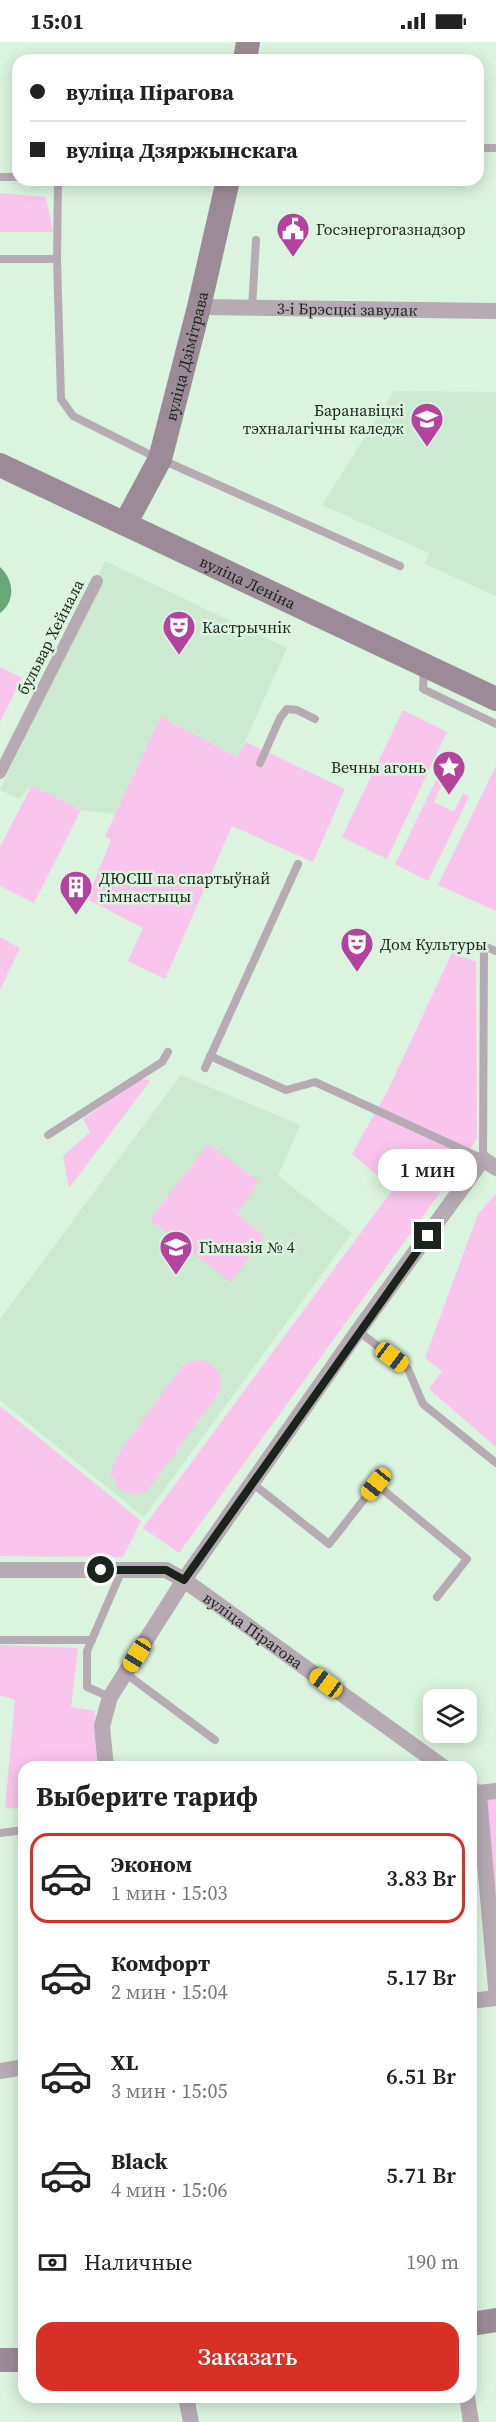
<!DOCTYPE html>
<html lang="ru">
<head>
<meta charset="utf-8">
<style>
	:root { --surface:#fff; --page:#f6f6f6; --text:#222; --muted:#767676; --line:#e0e0e0; --accent:#d93025 }
	body { margin:0; font-family:"Source Serif 4",serif; background:var(--page); color:var(--text); height:100vh; display:flex; flex-direction:column; font-size:22px; white-space:nowrap }
	* { box-sizing:border-box; margin:0 }
	p { font-size:20px; color:var(--muted) }
	.icon { flex:none; width:33px; height:33px; fill:none; stroke:currentColor; stroke-width:2; stroke-linecap:round; stroke-linejoin:round }
	.map { position:relative; flex:1; overflow:hidden }
	.sheet { position:absolute; left:18px; top:1719px; width:459px; height:642px; display:flex; flex-direction:column; background:var(--surface); border-radius:18px; box-shadow:0 3px 15px #0003 }
	.sheet>* { flex:none }
	.guide { position:absolute; left:12px; top:12px; width:472px; height:132px; border-radius:18px; box-shadow:0 3px 15px #0003; display:grid; align-content:center; height:132px; padding:0 18px; background:var(--surface) }
	.buttons { position:absolute; left:423px; top:1647px; display:grid; gap:12px }
	.buttons a { display:grid; place-items:center; width:54px; height:54px; border-radius:12px; background:var(--surface); box-shadow:0 3px 15px #0003; font-size:30px }
	.end { position:absolute; width:27px; height:27px; margin:-14px; border:8px solid #1a231c; background:#fff; box-shadow:0 0 0 3px #fff }
	.from { border-radius:50% }
	.bubble { position:absolute; height:42px; border-radius:18px; background:var(--surface); box-shadow:0 3px 15px #0003; font-size:20px; font-weight:600; line-height:42px; text-align:center }
	.car { position:absolute; width:18px; height:36px; margin:-18px -9px; border-radius:8px; box-shadow:0 0 4px 2px #0007; background:linear-gradient(#f5c518 24%,#345 0 40%,#f5c518 0 76%,#345 0 86%,#f5c518 0) }
	.guide b { display:flex; align-items:center; gap:21px; height:57px; font-size:22px }
	.guide b+b { border-top:2px solid var(--line) }
	.guide i { width:15px; height:15px; background:var(--text) }
	ul { padding:0; list-style:none }
	li { display:flex; align-items:center; gap:18px; height:90px; margin:0 12px 9px; padding:0 6px; border:3px solid transparent; border-radius:18px }
	li div { flex:1 }
	li b { display:block; font-size:22px }
	li em { font-style:normal; font-weight:600 }
	li.selected { border-color:var(--accent) }
	li>.icon { width:54px; height:54px; stroke-width:1.5 }
	h2 { padding:0 18px; font-size:27px; line-height:72px }
	.pay { display:flex; align-items:center; gap:15px; height:66px; padding:0 18px; font-size:22px }
	.pay p { margin-inline-start:auto }
	.cta { display:flex; gap:12px; margin-top:auto; padding:12px 18px }
	.cta a { flex:1; height:69px; border-radius:18px; background:var(--accent); color:#fff; font-size:24px; font-weight:600; line-height:69px; text-align:center }
	.status { display:flex; justify-content:space-between; align-items:center; height:42px; padding:0 30px; background:var(--surface); direction:ltr }
	.status svg { height:16px; fill:currentColor }
	.map>svg:first-child { display:block }
</style>
</head>
<body>
<div class="status"><b>15:01</b><svg viewBox="0 0 49 12"><path d="M0 12V9h3v3zM5 12V6h3v6zM10 12V3h3v9zM15 12V0h3v12zM26 1h20v11H26zM47 4h2v5h-2z"/></svg></div>
<div class="map">
<svg width="496" height="2380" viewBox="0 0 496 2380">
	<rect width="100%" height="100%" fill="#dbf4df"/>
	<g fill="#cbead0">
		<polygon points="394,349 496,350 496,554 425,522 429,511 322,463"/>
		<polygon points="105,519 287,606 238,715 161,676 115,772 81,768 32,743 19,757 0,748"/>
		<polygon points="181,1033 300,1083 278,1134 352,1191 144,1475 0,1358 0,1277"/>
	</g>
	<g fill="#fac5ec">
		<polygon points="0,151 46,155 53,190 0,190"/>
		<polygon points="0,625 22,636 0,680"/>
		<polygon points="403,668 447,690 387,817 342,795"/>
		<polygon points="161,675 237,715 246,700 345,747 313,820 232,784 165,937 128,919 143,886 87,857 111,798 105,794"/>
		<polygon points="496,724 496,869 438,843"/>
		<polygon points="436,738 442,742 434,760 454,770 463,751 469,755 428,839 395,822"/>
		<polygon points="32,743 81,768 34,861 0,844 0,805"/>
		<polygon points="0,895 20,906 0,948"/>
		<polygon points="452,911 476,920 477,1096 463,1119 179,1511 143,1486 393,1147 352,1112 388,1048"/>
		<polygon points="141,1036 150,1039 69,1146 63,1114 90,1090 83,1077"/>
		<polygon points="208,1102 259,1139 237,1172 265,1194 231,1240 150,1178"/>
		<polygon points="496,1152 496,1405 429,1347 442,1329 425,1316 478,1172"/>
		<path d="M201,1318C219,1323 226,1339 216,1355L148,1448L137,1452L120,1448L111,1432L116,1415L180,1327L189,1320Z"/>
		<polygon points="0,1364 141,1479 123,1515 0,1514"/>
		<polygon points="0,1603 78,1606 71,1665 95,1669 99,1725 24,1725 24,1767 5,1766 15,1658 0,1653"/>
		<polygon points="496,1752 496,1904 482,1754"/>
	</g>
	<path fill="#6aa677" d="M0,525C14,538 16,559 0,571Z"/>
	<g fill="none" stroke-linecap="round" stroke-linejoin="round">
		<g stroke="#b6abb3" stroke-width="8">
			<polyline points="478,106 496,106"/>
			<polyline points="0,135 18,135"/>
			<polyline points="58,138 57,217 61,357 73,374 149,412 400,524"/>
			<polyline points="0,217 57,217"/>
			<polyline points="252,266 256,198"/>
			<polyline points="424,626 423,647 496,682"/>
			<polyline points="260,721 280,676 287,667 297,668 315,677"/>
			<polyline points="210,1014 286,1048 315,1040 483,1117 484,904 496,909"/>
			<polyline points="205,1026 298,822"/>
			<polyline points="48,1093 162,1020 168,1010"/>
			<polyline points="358,1289 408,1327 423,1362 496,1421"/>
			<polyline points="252,1441 329,1502 376,1442 467,1517 437,1555"/>
			<polyline points="0,1598 92,1598"/>
			<polyline points="125,1631 215,1698"/>
			<polyline points="110,1655 87,1645 87,1609 122,1528"/>
			<polyline points="0,1791 24,1788"/>
		</g>
		<polyline stroke="#b6abb3" stroke-width="12" points="0,731 97,539"/>
		<g stroke="#b6abb3" stroke-width="16">
			<path id="s1" d="M199,265L496,269"/>
			<path id="s2" d="M0,1528H166L184,1538L443,1725"/>
			<polyline points="106,1725 102,1684 110,1655 184,1538 358,1289 483,1117 496,1126"/>
			<polyline points="471,1746 479,1754 496,1946"/>
			<polyline points="478,1751 496,1749"/>
			<polyline points="471,1959 496,1956"/>
			<polyline points="0,2029 24,2025"/>
			<polyline points="186,2355 191,2380"/>
			<polyline points="467,2355 471,2380"/>
		</g>
		<g stroke="#9b8b97" stroke-width="24">
			<polyline points="245,18 248,0"/>
			<path id="s3" d="M0,423L496,657"/>
			<path id="s4" d="M125,482L160,417L199,265L228,138"/>
			<polyline points="471,2282 496,2278"/>
			<polyline points="0,2318 24,2318"/>
		</g>
	</g>
	<g fill="none" stroke-linecap="round" stroke-linejoin="round">
		<polyline stroke="#1a231c" stroke-width="8" points="101,1528 166,1528 184,1538 428,1194"/>
	</g>
	<defs>
		<g id="civic-pin" transform="scale(1.725)"><path d="M0 17L-7.5 6A9.5 9.5 0 1 1 7.5 6Z" fill="#b4439e" stroke="#dbf4df"/><path d="M-.6-6.5H3V-4.5H.6V-3L4-1V1h2V6H-6V1h2V-1L-.6-3ZM-1.2 2.5V6h2.4V2.5Z" fill="#fff"/></g>
		<g id="university-pin" transform="scale(1.725)"><path d="M0 17L-7.5 6A9.5 9.5 0 1 1 7.5 6Z" fill="#b4439e" stroke="#dbf4df"/><path d="M0-5L7-2L0 1L-7-2ZM-4 1L0 2.5L4 1V4Q0 6-4 4Z" fill="#fff"/></g>
		<g id="theatre-pin" transform="scale(1.725)"><path d="M0 17L-7.5 6A9.5 9.5 0 1 1 7.5 6Z" fill="#b4439e" stroke="#dbf4df"/><path d="M-5-5.5Q0-4 5-5.5V0Q5 5 0 6Q-5 5-5 0ZM-3.3-2.5H-1v1.5H-3.3ZM1-2.5H3.3v1.5H1ZM-2.8 1Q0 5.5 2.8 1Z" fill="#fff"/></g>
		<g id="sight-pin" transform="scale(1.725)"><path d="M0 17L-7.5 6A9.5 9.5 0 1 1 7.5 6Z" fill="#b4439e" stroke="#dbf4df"/><path d="M0-6L1.8-2.2L6-1.7L2.9 1.2L3.7 5.4L0 3.3L-3.7 5.4L-2.9 1.2L-6-1.7L-1.8-2.2Z" fill="#fff"/></g>
		<g id="building-pin" transform="scale(1.725)"><path d="M0 17L-7.5 6A9.5 9.5 0 1 1 7.5 6Z" fill="#b4439e" stroke="#dbf4df"/><path d="M-4-6H4V6H1V3H-1V6H-4ZM-2.5-4.3h1.7v1.8h-1.7ZM.8-4.3h1.7v1.8H.8ZM-2.5-1h1.7V.8h-1.7ZM.8-1h1.7V.8H.8Z" fill="#fff"/></g>
		<g id="school-pin" transform="scale(1.725)"><path d="M0 17L-7.5 6A9.5 9.5 0 1 1 7.5 6Z" fill="#b4439e" stroke="#dbf4df"/><path d="M0-5L7-2L0 1L-7-2ZM-4 1L0 2.5L4 1V4Q0 6-4 4Z" fill="#fff"/></g>
	</defs>
	<g fill-rule="evenodd">
		<use href="#civic-pin" x="293" y="187"/>
		<use href="#university-pin" x="427" y="377"/>
		<use href="#theatre-pin" x="179" y="585"/>
		<use href="#sight-pin" x="449" y="725"/>
		<use href="#building-pin" x="76" y="845"/>
		<use href="#theatre-pin" x="357" y="902"/>
		<use href="#school-pin" x="176" y="1205"/>
	</g>
	<g text-anchor="middle" dominant-baseline="central" stroke-width="5" stroke-linejoin="round" paint-order="stroke">
		<g font-size="16" fill="#1a231c" stroke="#dbf4df" text-anchor="start">
			<text x="316" y="187">Госэнергогазнадзор</text>
			<text x="404" y="368" text-anchor="end">Баранавіцкі<tspan x="404" dy="18">тэхналагічны каледж</tspan></text>
			<text x="202" y="585">Кастрычнік</text>
			<text x="426" y="725" text-anchor="end">Вечны агонь</text>
			<text x="99" y="836">ДЮСШ па спартыўнай<tspan x="99" dy="18">гімнастыцы</tspan></text>
			<text x="380" y="902">Дом Культуры</text>
			<text x="199" y="1205">Гімназія № 4</text>
		</g>
		<g font-size="16" fill="#1a231c" stroke="#dbf4df">
			<text stroke="none"><textPath href="#s1" startOffset="148">3-і Брэсцкі завулак</textPath></text>
			<text stroke="none"><textPath href="#s4" startOffset="180">вуліца Дзімітрава</textPath></text>
			<text stroke="none"><textPath href="#s3" startOffset="274">вуліца Леніна</textPath></text>
			<text transform="translate(50 595) rotate(-63)">бульвар Хейнала</text>
			<text stroke="none"><textPath href="#s2" startOffset="272">вуліца Пірагова</textPath></text>
		</g>
	</g>
</svg>
<div class="buttons">
<a><svg class="icon" aria-label="layers" viewBox="0 0 24 24"><path d="M12 4l9 5-9 5-9-5zM3 14l9 5 9-5"/></svg></a>
</div>
<i class="end from" style="left:101px;top:1528px"></i>
<i class="end" style="left:428px;top:1194px"></i>
<div class="bubble" style="left:378px;top:1107px;width:99px">1 мин</div>
<i class="car" style="left:392px;top:1315px;rotate:127deg"></i>
<i class="car" style="left:376px;top:1442px;rotate:219deg"></i>
<i class="car" style="left:137px;top:1613px;rotate:212deg"></i>
<i class="car" style="left:326px;top:1641px;rotate:306deg"></i>
<div class="guide">
<b><i class="from"></i>вуліца Пірагова</b>
<b><i></i>вуліца Дзяржынскага</b>
</div>
<section class="sheet">
<h2>Выберите тариф</h2>
<ul>
<li class="selected"><svg class="icon" aria-label="car" viewBox="0 0 24 24"><path d="M5 17H2v-5l4-1 3-4h7l3 4 3 1v5h-3M9 17h6M6 11h13"/><circle cx="7" cy="17" r="2"/><circle cx="17" cy="17" r="2"/></svg><div><b>Эконом</b><p>1 мин · 15:03</p></div><em>3.83 Br</em></li>
<li><svg class="icon" aria-label="car" viewBox="0 0 24 24"><path d="M5 17H2v-5l4-1 3-4h7l3 4 3 1v5h-3M9 17h6M6 11h13"/><circle cx="7" cy="17" r="2"/><circle cx="17" cy="17" r="2"/></svg><div><b>Комфорт</b><p>2 мин · 15:04</p></div><em>5.17 Br</em></li>
<li><svg class="icon" aria-label="car" viewBox="0 0 24 24"><path d="M5 17H2v-5l4-1 3-4h7l3 4 3 1v5h-3M9 17h6M6 11h13"/><circle cx="7" cy="17" r="2"/><circle cx="17" cy="17" r="2"/></svg><div><b>XL</b><p>3 мин · 15:05</p></div><em>6.51 Br</em></li>
<li><svg class="icon" aria-label="car" viewBox="0 0 24 24"><path d="M5 17H2v-5l4-1 3-4h7l3 4 3 1v5h-3M9 17h6M6 11h13"/><circle cx="7" cy="17" r="2"/><circle cx="17" cy="17" r="2"/></svg><div><b>Black</b><p>4 мин · 15:06</p></div><em>5.71 Br</em></li>
</ul>
<div class="pay"><svg class="icon" aria-label="cash" viewBox="0 0 24 24"><path d="M3 7h18v10H3z"/><circle cx="12" cy="12" r="2"/></svg>Наличные<p>190 m</p></div>
<div class="cta"><a>Заказать</a></div>
</section>
</div>
</body>
</html>
